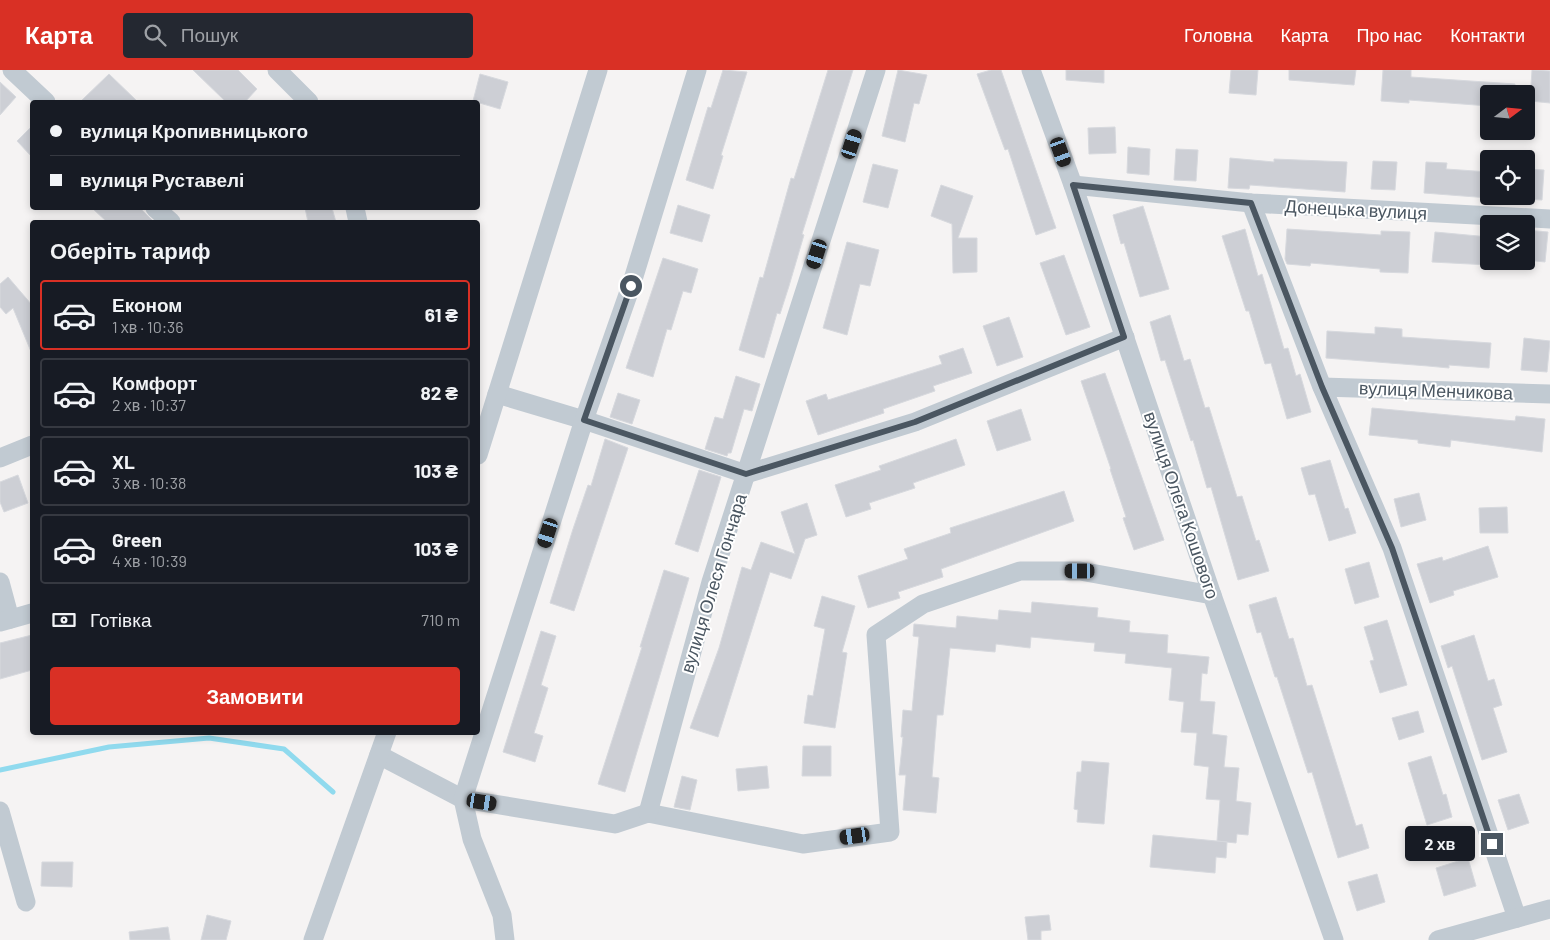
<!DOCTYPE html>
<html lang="uk">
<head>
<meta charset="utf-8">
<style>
	:root { --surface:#171b24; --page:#242831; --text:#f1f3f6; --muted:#9ea1a6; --line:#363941; --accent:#d93025 }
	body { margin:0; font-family:Barlow,sans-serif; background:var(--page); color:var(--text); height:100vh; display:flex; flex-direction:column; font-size:19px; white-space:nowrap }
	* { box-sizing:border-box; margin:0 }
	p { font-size:16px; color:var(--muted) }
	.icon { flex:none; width:28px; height:28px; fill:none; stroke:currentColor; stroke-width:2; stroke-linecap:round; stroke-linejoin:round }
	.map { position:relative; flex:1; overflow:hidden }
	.sheet { position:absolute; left:30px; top:150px; width:450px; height:515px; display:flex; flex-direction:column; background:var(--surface); border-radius:5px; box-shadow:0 2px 8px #0003 }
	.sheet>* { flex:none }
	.top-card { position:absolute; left:30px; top:30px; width:450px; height:110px; border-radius:5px; box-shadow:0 2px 8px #0003; display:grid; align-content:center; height:110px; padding:0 20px; background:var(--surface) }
	.needle { width:32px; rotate:74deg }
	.fabs { position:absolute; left:1480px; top:15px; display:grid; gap:10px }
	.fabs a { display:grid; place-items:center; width:55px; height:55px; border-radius:5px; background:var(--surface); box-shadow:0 2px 8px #0003; font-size:25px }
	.end { position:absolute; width:22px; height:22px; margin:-11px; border:6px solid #4a5661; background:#fff; box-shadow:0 0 0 2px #fff }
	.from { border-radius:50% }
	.bubble { position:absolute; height:35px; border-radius:5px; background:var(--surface); box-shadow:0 2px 8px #0003; font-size:16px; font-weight:700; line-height:35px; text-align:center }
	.car { position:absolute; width:15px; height:30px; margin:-15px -8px; border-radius:6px; box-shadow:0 0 4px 1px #0007; background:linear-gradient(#222 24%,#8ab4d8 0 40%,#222 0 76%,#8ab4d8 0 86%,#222 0) }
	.top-card b { display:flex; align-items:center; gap:18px; height:48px; font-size:19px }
	.top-card b+b { border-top:1px solid var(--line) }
	.top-card i { width:12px; height:12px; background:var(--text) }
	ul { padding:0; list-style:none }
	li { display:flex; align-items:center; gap:15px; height:70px; margin:0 10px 8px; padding:0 10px; border:2px solid var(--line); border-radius:5px }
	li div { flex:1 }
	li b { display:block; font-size:19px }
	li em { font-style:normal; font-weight:700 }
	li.current { border-color:var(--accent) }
	li>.icon { width:45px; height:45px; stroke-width:1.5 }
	h2 { padding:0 20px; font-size:22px; line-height:60px }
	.pay { display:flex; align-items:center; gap:12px; height:55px; padding:0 20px; font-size:19px }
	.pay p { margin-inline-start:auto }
	.action { display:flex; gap:10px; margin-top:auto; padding:10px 20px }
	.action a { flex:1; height:58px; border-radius:5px; background:var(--accent); color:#fff; font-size:20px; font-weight:700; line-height:58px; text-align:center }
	header { display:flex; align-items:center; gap:30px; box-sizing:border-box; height:70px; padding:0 25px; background:var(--accent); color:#fff }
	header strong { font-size:24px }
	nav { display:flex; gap:28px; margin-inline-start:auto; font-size:18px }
	.search { width:350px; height:45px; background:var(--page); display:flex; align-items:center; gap:12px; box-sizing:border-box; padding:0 18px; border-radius:5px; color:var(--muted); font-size:19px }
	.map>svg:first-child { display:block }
</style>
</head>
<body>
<header>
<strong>Карта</strong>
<div class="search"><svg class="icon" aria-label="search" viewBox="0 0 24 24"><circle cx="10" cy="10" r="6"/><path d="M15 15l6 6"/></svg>Пошук</div>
<nav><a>Головна</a><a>Карта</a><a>Про нас</a><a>Контакти</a></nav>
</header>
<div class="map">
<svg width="1550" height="870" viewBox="0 0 1550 870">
	<rect width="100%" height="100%" fill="#f5f3f3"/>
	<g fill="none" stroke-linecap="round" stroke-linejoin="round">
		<polyline stroke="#90daee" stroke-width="5" points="0,700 109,677 209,668 284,679 333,722"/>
	</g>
	<g fill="#cdcfd5" stroke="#d7d9de">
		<polygon points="193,0 238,0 257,19 245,32 226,32"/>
		<polygon points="723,0 747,2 721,85 723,86 713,119 686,110 708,37 711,38"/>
		<polygon points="828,0 853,0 802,164 804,165 789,216 780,244 777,243 764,288 739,280 760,207 763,208 791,108 794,109"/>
		<polygon points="898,0 927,5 919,34 914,33 905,72 882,66"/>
		<polygon points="991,0 1001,0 1056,158 1036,165 1008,79 1005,80 977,4"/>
		<polygon points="1066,0 1104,0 1104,13 1066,10"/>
		<polygon points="1231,0 1258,0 1256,25 1229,23"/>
		<polygon points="1289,0 1356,0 1354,15 1289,10"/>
		<polygon points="1383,0 1411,0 1411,7 1515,14 1515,24 1489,24 1489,36 1409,30 1409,33 1381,31"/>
		<polygon points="1532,0 1550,1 1550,33 1530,31"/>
		<polygon points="109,4 138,32 80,32"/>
		<polygon points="480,4 508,12 500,39 473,31"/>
		<polygon points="0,12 16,27 0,45"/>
		<polygon points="32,56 32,87 17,71"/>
		<polygon points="1115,57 1116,83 1089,84 1088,58"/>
		<polygon points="1128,77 1150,79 1149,105 1127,103"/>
		<polygon points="1176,79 1198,80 1196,111 1174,110"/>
		<polygon points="1230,88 1274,92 1274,89 1347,92 1345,122 1250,115 1249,119 1228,118"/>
		<polygon points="1373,91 1397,92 1395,120 1371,119"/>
		<polygon points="1426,92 1447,93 1446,99 1489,102 1489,128 1424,123"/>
		<polygon points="873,94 898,100 888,138 863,132"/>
		<polygon points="1526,99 1544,100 1542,130 1526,129"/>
		<polygon points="941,115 973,126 958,168 977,168 977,202 953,203 952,154 931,146"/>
		<polygon points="678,135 710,145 702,172 670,163"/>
		<polygon points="1143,136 1169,219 1140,227 1124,173 1121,174 1113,145"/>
		<polygon points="92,138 140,138 154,152 107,152"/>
		<polygon points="305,138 332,138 336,152 308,152"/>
		<polygon points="1245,159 1258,206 1262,204 1284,279 1288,278 1296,306 1300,304 1311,342 1287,349 1271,293 1265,294 1249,241 1246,241 1222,166"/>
		<polygon points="1287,159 1381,165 1381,161 1410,162 1408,203 1380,202 1380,199 1311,193 1310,196 1287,194 1285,189"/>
		<polygon points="1526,160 1548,162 1545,192 1526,190"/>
		<polygon points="1435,162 1489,167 1489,195 1432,192"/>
		<polygon points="847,172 879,180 870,216 860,214 847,265 823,258"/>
		<polygon points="1064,185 1090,257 1066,265 1040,193"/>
		<polygon points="663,188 698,199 691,223 683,221 671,260 667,259 653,307 626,298"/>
		<polygon points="8,207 32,235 32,284 13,238 6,244 0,237 0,214"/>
		<polygon points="1170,245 1184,291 1190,289 1205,338 1209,337 1237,427 1242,426 1256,471 1259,470 1269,501 1238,510 1211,417 1207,418 1193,370 1191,371 1165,290 1161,291 1150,252"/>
		<polygon points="1009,247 1023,287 997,296 983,256"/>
		<polygon points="1375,257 1402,259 1402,267 1491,273 1489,298 1449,295 1449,298 1428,296 1326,288 1327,261 1375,264"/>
		<polygon points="1524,268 1550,271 1547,302 1521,300"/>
		<polygon points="963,278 972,303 933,316 935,321 883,339 884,343 818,365 806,331 826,324 828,330 942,294 939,286"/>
		<polygon points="1105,303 1164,470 1134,480 1123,448 1126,447 1110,399 1111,399 1081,311"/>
		<polygon points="736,306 760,314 752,341 744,339 731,383 728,383 727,386 705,379 715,347 723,349"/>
		<polygon points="618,323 640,330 632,354 610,347"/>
		<polygon points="1372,338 1515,351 1516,346 1545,349 1542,382 1451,370 1450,377 1418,373 1418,370 1369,365"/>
		<polygon points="1021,339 1031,370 997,381 987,351"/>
		<polygon points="605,369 628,378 574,541 550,533 573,459 588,415 591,416"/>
		<polygon points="956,369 965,395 913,413 915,418 869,433 871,439 846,447 835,415 881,400 879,396"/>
		<polygon points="1330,390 1345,439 1348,438 1356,463 1329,471 1315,424 1309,425 1301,398"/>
		<polygon points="699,400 721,407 698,482 675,474"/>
		<polygon points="18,405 28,433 4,442 0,432 0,412"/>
		<polygon points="1064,421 1074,451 941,499 943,507 898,522 900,528 868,538 858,506 908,489 904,479 951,463 950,458"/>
		<polygon points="1419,423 1426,450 1401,457 1394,429"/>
		<polygon points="807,433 817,465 805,469 791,509 770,502 718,667 690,658 719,578 742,497 751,500 761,472 795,484 781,442"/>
		<polygon points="1507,437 1508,463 1480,463 1479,438"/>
		<polygon points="1488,476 1498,507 1453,521 1454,525 1430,533 1417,494 1442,487 1443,491"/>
		<polygon points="1369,492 1379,527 1355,534 1345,499"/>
		<polygon points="664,500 689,508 625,722 598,714 642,577 640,577"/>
		<polygon points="822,526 855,536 842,582 847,583 835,658 804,653 808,625 813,626 825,559 814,556"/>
		<polygon points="1276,527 1289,569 1293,568 1307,616 1312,615 1356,756 1362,754 1369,778 1338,788 1312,702 1308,703 1277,607 1275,607 1261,562 1257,563 1249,535"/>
		<polygon points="1032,532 1098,538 1097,547 1130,551 1129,562 1168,565 1167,583 1209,587 1207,604 1202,603 1200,631 1215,632 1212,664 1227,666 1224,697 1239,698 1236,731 1251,733 1248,765 1237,764 1236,773 1217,771 1220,730 1206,729 1209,697 1194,695 1197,663 1181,662 1184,632 1169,630 1172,598 1125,593 1126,584 1094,581 1095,573 1031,567 1030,578 996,574 995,582 950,578 943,645 937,645 932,707 939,708 936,743 903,740 906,705 899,705 903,667 901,667 903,640 912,641 919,567 913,566 914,554 956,558 957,546 998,550 999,540 1031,543"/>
		<polygon points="1387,550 1407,615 1380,623 1370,591 1374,590 1364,557"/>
		<polygon points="541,561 556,566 541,615 548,618 534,663 543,666 535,692 503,682"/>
		<polygon points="32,565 32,600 0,609 0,573"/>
		<polygon points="1474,565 1488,611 1494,609 1502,635 1493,638 1507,682 1482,690 1452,596 1448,598 1441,576"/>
		<polygon points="1418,641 1424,662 1399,670 1392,648"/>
		<polygon points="803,676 831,676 831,706 802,706"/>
		<polygon points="1431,686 1443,725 1446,724 1452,747 1427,755 1408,693"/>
		<polygon points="1082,691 1109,693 1104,754 1077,752 1078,740 1074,739 1077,702 1081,702"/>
		<polygon points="767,696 769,718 738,721 736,699"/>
		<polygon points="682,706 697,710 690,740 674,737"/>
		<polygon points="1519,724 1529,753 1508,760 1498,730"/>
		<polygon points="1153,765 1227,772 1226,788 1216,787 1215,803 1150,797"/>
		<polygon points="1468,788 1476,816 1444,826 1436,798"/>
		<polygon points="42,792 73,792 72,817 41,816"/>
		<polygon points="1377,804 1385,832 1357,841 1348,812"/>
		<polygon points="207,845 231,851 226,870 201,870"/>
		<polygon points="1049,845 1051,860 1041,861 1041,870 1028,870 1025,847"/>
		<polygon points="168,857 170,870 130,870 129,862"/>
	</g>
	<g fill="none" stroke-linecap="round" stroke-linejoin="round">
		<g stroke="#c1cad2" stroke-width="19">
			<polyline points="12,0 46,32"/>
			<polyline points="277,0 309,32"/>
			<polyline points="1031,0 1073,115 1212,525 1334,870"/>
			<polyline points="1073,115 1251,133 1550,149"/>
			<polyline points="1251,133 1322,317 1392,478 1517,848"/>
			<polyline points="155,138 171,152"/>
			<polyline points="355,138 358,152"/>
			<polyline points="1322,317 1550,324"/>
			<polyline points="497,324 584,350 746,404 915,352 1125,267"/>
			<polyline points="478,385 598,0"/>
			<polyline points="0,388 32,375"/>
			<polyline points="0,512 10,549"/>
			<polyline points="0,552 32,543"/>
			<polyline points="379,685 463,729 615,754 648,743 803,774 890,762 876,565 923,534 1020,501 1080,501 1212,525"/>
			<polyline points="0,741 26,832"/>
			<polyline points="648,743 711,512 876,0"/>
			<polyline points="313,870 387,662"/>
			<polyline points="505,870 502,845 472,769 463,729 584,350 631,216 697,0"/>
			<polyline points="1438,870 1550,839"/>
		</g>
	</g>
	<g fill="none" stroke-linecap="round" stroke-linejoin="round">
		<polyline stroke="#4a5661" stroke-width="6" points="631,216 584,350 746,404 915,352 1124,267 1073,115 1251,133 1322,317 1392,478 1492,774"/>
	</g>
	<g text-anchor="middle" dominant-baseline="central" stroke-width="4" stroke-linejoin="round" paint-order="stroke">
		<g font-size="18" fill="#4a5661" stroke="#fff">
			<text transform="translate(1356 139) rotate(3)">Донецька вулиця</text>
			<text transform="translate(1436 320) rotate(2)">вулиця Менчикова</text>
			<text transform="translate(1182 435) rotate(71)">вулиця Олега Кошового</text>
			<text transform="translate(713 513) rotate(-73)">вулиця Олеся Гончара</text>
		</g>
	</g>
</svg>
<div class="fabs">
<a><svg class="needle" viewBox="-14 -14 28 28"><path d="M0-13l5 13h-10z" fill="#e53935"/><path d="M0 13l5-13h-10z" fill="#9ea1a6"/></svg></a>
<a><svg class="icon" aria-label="locate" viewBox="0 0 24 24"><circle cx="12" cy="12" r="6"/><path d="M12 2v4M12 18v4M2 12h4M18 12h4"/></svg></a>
<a><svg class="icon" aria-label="layers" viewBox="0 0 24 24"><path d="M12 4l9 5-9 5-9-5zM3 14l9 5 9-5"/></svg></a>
</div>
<i class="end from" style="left:631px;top:216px"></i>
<i class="end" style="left:1492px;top:774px"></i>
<div class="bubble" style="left:1405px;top:756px;width:70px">2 хв</div>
<i class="car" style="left:852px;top:74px;rotate:18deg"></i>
<i class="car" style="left:1061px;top:82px;rotate:160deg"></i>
<i class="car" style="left:817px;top:184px;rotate:198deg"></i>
<i class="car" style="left:548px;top:463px;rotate:198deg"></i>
<i class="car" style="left:1080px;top:501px;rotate:270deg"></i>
<i class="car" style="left:482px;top:732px;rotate:99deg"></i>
<i class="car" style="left:855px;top:766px;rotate:262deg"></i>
<div class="top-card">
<b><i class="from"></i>вулиця Кропивницького</b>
<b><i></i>вулиця Руставелі</b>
</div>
<section class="sheet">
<h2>Оберіть тариф</h2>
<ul>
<li class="current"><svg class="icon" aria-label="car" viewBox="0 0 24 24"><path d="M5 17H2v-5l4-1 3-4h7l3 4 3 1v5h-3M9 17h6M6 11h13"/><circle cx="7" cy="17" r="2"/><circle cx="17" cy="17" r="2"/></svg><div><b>Економ</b><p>1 хв · 10:36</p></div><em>61 ₴</em></li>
<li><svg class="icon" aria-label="car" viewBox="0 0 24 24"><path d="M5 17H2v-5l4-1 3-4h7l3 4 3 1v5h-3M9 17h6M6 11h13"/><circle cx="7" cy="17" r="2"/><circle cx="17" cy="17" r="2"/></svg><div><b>Комфорт</b><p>2 хв · 10:37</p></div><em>82 ₴</em></li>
<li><svg class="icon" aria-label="car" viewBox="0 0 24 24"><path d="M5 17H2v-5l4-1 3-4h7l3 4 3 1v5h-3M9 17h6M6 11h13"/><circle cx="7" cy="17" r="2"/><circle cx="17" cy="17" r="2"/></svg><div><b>XL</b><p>3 хв · 10:38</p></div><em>103 ₴</em></li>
<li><svg class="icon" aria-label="car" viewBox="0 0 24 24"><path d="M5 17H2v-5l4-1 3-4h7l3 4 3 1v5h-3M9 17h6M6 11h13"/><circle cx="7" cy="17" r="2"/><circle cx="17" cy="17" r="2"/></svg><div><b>Green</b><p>4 хв · 10:39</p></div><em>103 ₴</em></li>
</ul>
<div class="pay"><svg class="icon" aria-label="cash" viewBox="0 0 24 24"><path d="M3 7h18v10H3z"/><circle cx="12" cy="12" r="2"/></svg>Готівка<p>710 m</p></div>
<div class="action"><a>Замовити</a></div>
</section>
</div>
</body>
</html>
